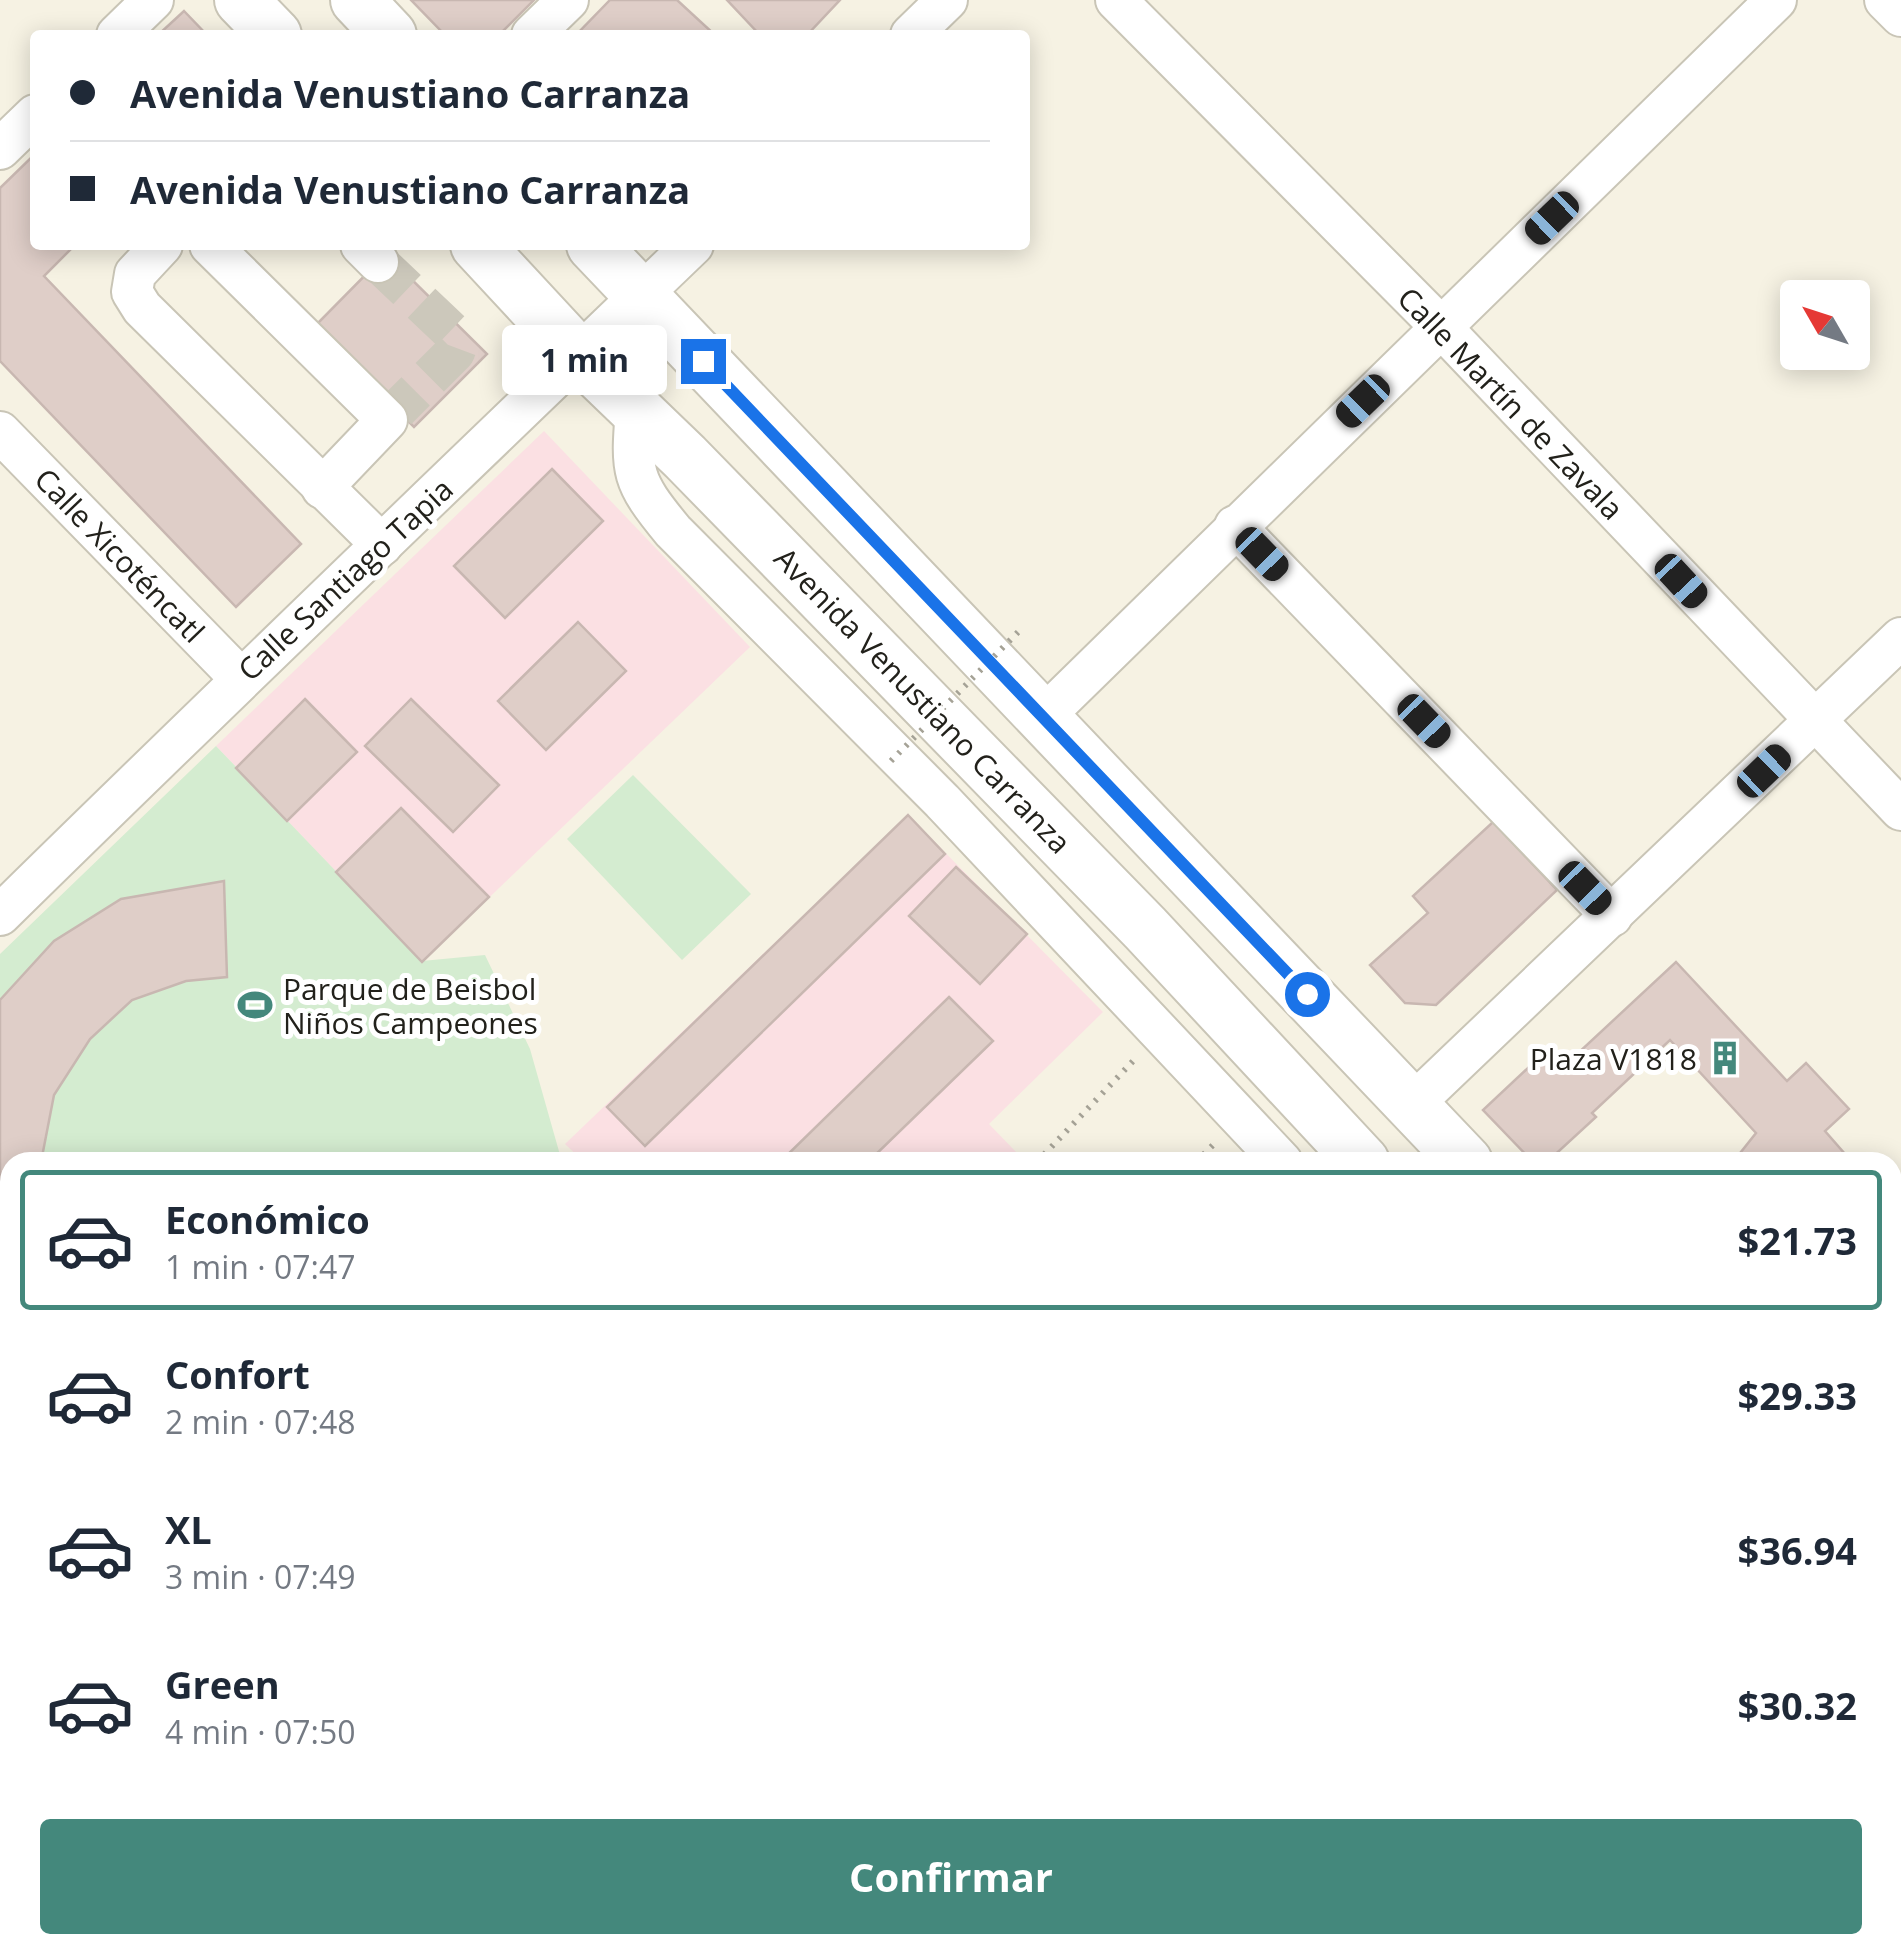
<!DOCTYPE html>
<html lang="es">
<head>
<meta charset="utf-8">
<style>
	:root { --surface:#fff; --page:#f6f6f7; --text:#1f2937; --muted:#747a83; --line:#e0e1e3; --accent:#44887c }
	body { margin:0; font-family:"Open Sans",sans-serif; background:var(--page); color:var(--text); height:100vh; display:flex; flex-direction:column; font-size:38px; white-space:nowrap }
	* { box-sizing:border-box; margin:0 }
	p { font-size:32px; color:var(--muted) }
	.icon { flex:none; width:55px; height:55px; fill:none; stroke:currentColor; stroke-width:2; stroke-linecap:round; stroke-linejoin:round }
	.map { position:relative; flex:1; overflow:hidden }
	.drawer { position:absolute; left:0px; top:1152px; width:1902px; height:802px; display:flex; flex-direction:column; background:var(--surface); border-radius:30px 30px 0 0; box-shadow:0 5px 25px #0003 }
	.drawer>* { flex:none }
	.banner { position:absolute; left:30px; top:30px; width:1000px; height:220px; border-radius:10px; box-shadow:0 5px 25px #0003; display:grid; align-content:center; height:220px; padding:0 40px; background:var(--surface) }
	.needle { width:65px; rotate:309deg }
	.fabs { position:absolute; left:1780px; top:280px; display:grid; gap:20px }
	.fabs a { display:grid; place-items:center; width:90px; height:90px; border-radius:10px; background:var(--surface); box-shadow:0 5px 25px #0003; font-size:50px }
	.end { position:absolute; width:45px; height:45px; margin:-22px; border:12px solid #1a73e8; background:#fff; box-shadow:0 0 0 5px #fff }
	.from { border-radius:50% }
	.bubble { position:absolute; height:70px; border-radius:10px; background:var(--surface); box-shadow:0 5px 25px #0003; font-size:32px; font-weight:700; line-height:70px; text-align:center }
	.car { position:absolute; width:30px; height:60px; margin:-30px -15px; border-radius:12px; box-shadow:0 0 8px 2px #0007; background:linear-gradient(#222 24%,#8ab4d8 0 40%,#222 0 76%,#8ab4d8 0 86%,#222 0) }
	.banner b { display:flex; align-items:center; gap:35px; height:95px; font-size:38px }
	.banner b+b { border-top:2px solid var(--line) }
	.banner i { width:25px; height:25px; background:var(--text) }
	ul { padding:18px 0 0; list-style:none }
	li { display:flex; align-items:center; gap:30px; height:140px; margin:0 20px 15px; padding:0 20px; border:5px solid transparent; border-radius:10px }
	li div { flex:1 }
	li b { display:block; font-size:38px }
	li em { font-style:normal; font-weight:700 }
	li.on { border-color:var(--accent) }
	li>.icon { width:90px; height:90px; stroke-width:1.5 }
	.cta { display:flex; gap:20px; margin-top:auto; padding:20px 40px }
	.cta a { flex:1; height:115px; border-radius:10px; background:var(--accent); color:#fff; font-size:40px; font-weight:700; line-height:115px; text-align:center }
	.map>svg:first-child { display:block }
</style>
</head>
<body>
<div class="map">
<svg width="1901" height="1954" viewBox="0 0 1901 1954">
	<rect width="100%" height="100%" fill="#f6f2e3"/>
	<g fill="#fbe0e3">
		<polygon points="544,431 750,647 422,962 216,746"/>
		<polygon points="908,815 1103,1012 989,1124 1021,1157 1016,1162 584,1162 565,1144"/>
		<polygon points="1047,1945 1876,1945 1876,1954 1056,1954"/>
	</g>
	<g fill="#d4ecd0">
		<polygon points="216,746 422,961 485,955 530,1049 562,1162 10,1162 10,1351 0,1341 0,954"/>
		<polygon points="633,775 751,894 682,960 567,839"/>
		<polygon points="0,1469 10,1479 10,1945 473,1945 482,1954 0,1954"/>
	</g>
	<g fill="#dfcec8" stroke="#c8b7b1" stroke-width="2.5">
		<polygon points="411,0 534,0 499,35 445,35"/>
		<polygon points="610,0 677,0 715,35 576,35"/>
		<polygon points="727,0 840,0 807,35 760,35"/>
		<polygon points="184,11 207,35 158,35"/>
		<polygon points="35,154 35,245 75,245 44,276 301,544 236,607 0,361 0,188"/>
		<polygon points="386,254 487,354 414,427 314,327"/>
		<polygon points="552,469 603,521 505,618 454,566"/>
		<polygon points="578,622 626,671 546,750 498,701"/>
		<polygon points="305,699 357,752 287,821 236,768"/>
		<polygon points="411,699 499,785 453,832 365,746"/>
		<polygon points="401,808 489,897 422,962 336,872"/>
		<polygon points="908,815 945,854 645,1146 607,1107"/>
		<polygon points="1493,822 1557,890 1436,1005 1405,1003 1370,965 1428,913 1413,896"/>
		<polygon points="956,867 1027,934 980,984 909,916"/>
		<polygon points="224,881 227,977 186,981 132,1000 90,1039 54,1095 41,1162 10,1162 10,1334 0,1320 0,1000 54,941 121,899"/>
		<polygon points="1676,962 1787,1081 1806,1063 1849,1109 1825,1131 1852,1162 1751,1162 1741,1152 1756,1133 1670,1040 1592,1113 1596,1117 1547,1162 1533,1162 1483,1110 1544,1053 1560,1070"/>
		<polygon points="949,997 993,1041 868,1162 780,1162"/>
		<polygon points="1892,1209 1901,1219 1901,1326 1892,1317"/>
		<polygon points="785,1945 868,1945 860,1954 794,1954"/>
		<polygon points="1047,1945 1222,1945 1231,1954 1056,1954"/>
		<polygon points="1354,1945 1424,1945 1415,1954 1345,1954"/>
		<polygon points="1517,1945 1588,1945 1579,1954 1509,1954"/>
		<polygon points="1716,1945 1802,1945 1793,1954 1707,1954"/>
	</g>
	<g fill="none" stroke-linecap="round" stroke-linejoin="round">
		<polyline stroke="#ccc8bb" stroke-width="40" stroke-dasharray="40 20" stroke-linecap="butt" points="378,262 456,336 458,344 455,352 397,410"/>
		<g stroke="#c9c5b6" stroke-width="44">
			<g id="minor">
				<polyline points="1116,0 1440,326 1901,810"/>
				<polyline points="1885,0 1901,16"/>
				<polyline points="117,35 153,0"/>
				<polyline points="532,35 568,0"/>
				<polyline points="911,35 947,0"/>
				<polyline points="0,149 35,115"/>
				<polyline points="162,245 135,274 132,292 142,308 382,545"/>
				<polyline points="210,245 387,420 322,488"/>
				<polyline points="361,245 378,262"/>
				<path d="M636,409C631,473 631,480 673,531L942,801L1282,1162"/>
				<polyline points="0,432 240,678"/>
				<polyline points="1235,526 1612,916"/>
				<polyline points="1042,718 1776,0"/>
				<path d="M0,915C229,690 461,468 693,245"/>
				<polyline points="1413,1104 1901,638"/>
				<polyline points="1892,1395 1901,1387"/>
				<polyline points="0,1403 10,1413"/>
				<polyline points="1892,1830 1901,1873"/>
				<polyline points="528,1945 537,1954"/>
				<polyline points="1011,1945 1016,1954"/>
				<polyline points="912,1954 919,1945"/>
			</g>
		</g>
		<g stroke="#c9c5b6" stroke-width="56">
			<g id="major">
				<polyline points="241,0 275,35"/>
				<polyline points="357,0 390,35"/>
				<polyline points="477,245 579,355 685,457 1145,928 1363,1162"/>
				<polyline points="593,245 1466,1162"/>
				<polyline points="1892,1665 1901,1677"/>
				<polyline points="1892,1784 1901,1797"/>
			</g>
		</g>
		<g stroke="#a5a296" stroke-width="6" stroke-dasharray="2.5 8" stroke-linecap="butt">
			<polyline points="1037,1162 1135,1059"/>
			<polyline points="1196,1162 1216,1142"/>
		</g>
		<use href="#minor" stroke="#fff" stroke-width="40"/>
		<use href="#major" stroke="#fff" stroke-width="52"/>
		<polyline stroke="#a5a296" stroke-width="6" stroke-dasharray="2.5 8" stroke-linecap="butt" points="891,761 1021,629"/>
	</g>
	<g fill="none" stroke-linecap="round" stroke-linejoin="round">
		<polyline stroke="#1a73e8" stroke-width="12" points="703,361 1307,994"/>
	</g>
	<defs>
		<g id="stadium-bare" transform="scale(2.7)"><path d="M0-5a6.5 5 0 1 0 0 10a6.5 5 0 1 0 0-10ZM-3.5-1.8h7v3.6h-7Z" fill="#44887c" stroke="#fff" stroke-width="2.5" paint-order="stroke"/></g>
		<g id="building-bare" transform="scale(2.7)"><path d="M-4-6H4V6H1V3H-1V6H-4ZM-2.5-4.3h1.7v1.8h-1.7ZM.8-4.3h1.7v1.8H.8ZM-2.5-1h1.7V.8h-1.7ZM.8-1h1.7V.8H.8Z" fill="#44887c" stroke="#fff" stroke-width="2.5" paint-order="stroke"/></g>
	</defs>
	<g fill-rule="evenodd">
		<use href="#stadium-bare" x="255" y="1005"/>
		<use href="#building-bare" x="1725" y="1058"/>
	</g>
	<g text-anchor="middle" dominant-baseline="central" stroke-width="10" stroke-linejoin="round" paint-order="stroke">
		<g font-size="30" fill="#22211b" stroke="#fff">
			<text transform="translate(1511 403) rotate(46)">Calle Martín de Zavala</text>
			<text transform="translate(120 555) rotate(46)">Calle Xicoténcatl</text>
			<text transform="translate(345 579) rotate(-43)">Calle Santiago Tapia</text>
			<text transform="translate(923 700) rotate(46)">Avenida Venustiano Carranza</text>
		</g>
		<g font-size="30" fill="#22211b" stroke="#fff" text-anchor="start">
			<text x="283" y="988">Parque de Beisbol<tspan x="283" dy="34">Niños Campeones</tspan></text>
			<text x="1697" y="1058" text-anchor="end">Plaza V1818</text>
		</g>
	</g>
</svg>
<div class="fabs">
<a><svg class="needle" viewBox="-14 -14 28 28"><path d="M0-13l5 13h-10z" fill="#e53935"/><path d="M0 13l5-13h-10z" fill="#747a83"/></svg></a>
</div>
<i class="end from" style="left:1307px;top:994px"></i>
<i class="end" style="left:703px;top:361px"></i>
<div class="bubble" style="left:502px;top:325px;width:165px">1 min</div>
<i class="car" style="left:1552px;top:218px;rotate:226deg"></i>
<i class="car" style="left:1363px;top:401px;rotate:226deg"></i>
<i class="car" style="left:1262px;top:554px;rotate:136deg"></i>
<i class="car" style="left:1681px;top:581px;rotate:137deg"></i>
<i class="car" style="left:1424px;top:721px;rotate:136deg"></i>
<i class="car" style="left:1764px;top:771px;rotate:46deg"></i>
<i class="car" style="left:1585px;top:888px;rotate:136deg"></i>
<div class="banner">
<b><i class="from"></i>Avenida Venustiano Carranza</b>
<b><i></i>Avenida Venustiano Carranza</b>
</div>
<section class="drawer">
<ul>
<li class="on"><svg class="icon" aria-label="car" viewBox="0 0 24 24"><path d="M5 17H2v-5l4-1 3-4h7l3 4 3 1v5h-3M9 17h6M6 11h13"/><circle cx="7" cy="17" r="2"/><circle cx="17" cy="17" r="2"/></svg><div><b>Económico</b><p>1 min · 07:47</p></div><em>$21.73</em></li>
<li><svg class="icon" aria-label="car" viewBox="0 0 24 24"><path d="M5 17H2v-5l4-1 3-4h7l3 4 3 1v5h-3M9 17h6M6 11h13"/><circle cx="7" cy="17" r="2"/><circle cx="17" cy="17" r="2"/></svg><div><b>Confort</b><p>2 min · 07:48</p></div><em>$29.33</em></li>
<li><svg class="icon" aria-label="car" viewBox="0 0 24 24"><path d="M5 17H2v-5l4-1 3-4h7l3 4 3 1v5h-3M9 17h6M6 11h13"/><circle cx="7" cy="17" r="2"/><circle cx="17" cy="17" r="2"/></svg><div><b>XL</b><p>3 min · 07:49</p></div><em>$36.94</em></li>
<li><svg class="icon" aria-label="car" viewBox="0 0 24 24"><path d="M5 17H2v-5l4-1 3-4h7l3 4 3 1v5h-3M9 17h6M6 11h13"/><circle cx="7" cy="17" r="2"/><circle cx="17" cy="17" r="2"/></svg><div><b>Green</b><p>4 min · 07:50</p></div><em>$30.32</em></li>
</ul>
<div class="cta"><a>Confirmar</a></div>
</section>
</div>
</body>
</html>
